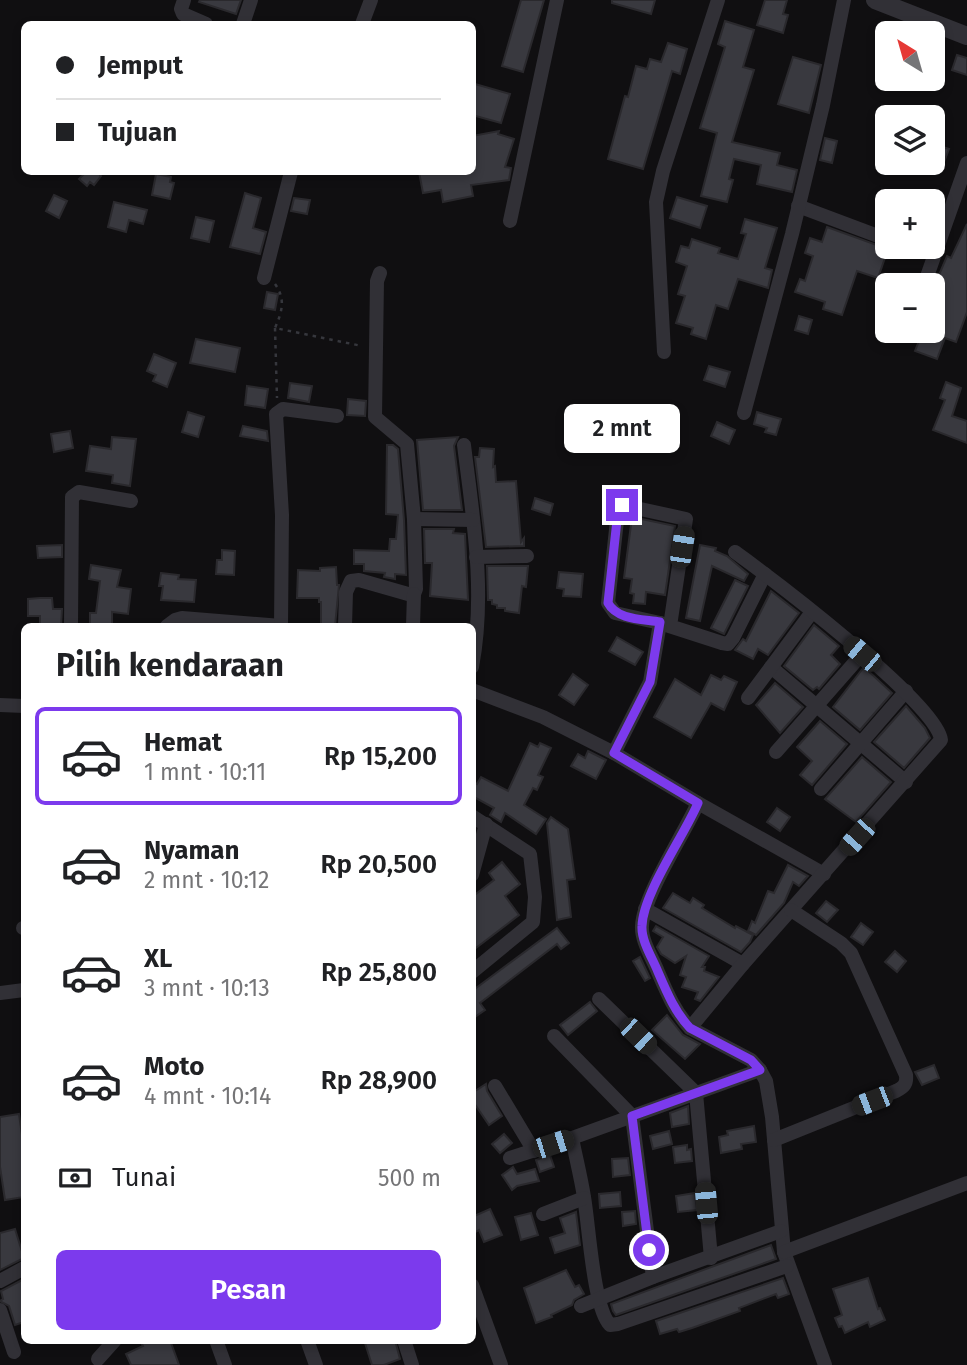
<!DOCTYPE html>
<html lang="id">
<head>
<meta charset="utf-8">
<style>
	:root { --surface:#fff; --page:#f2f2f2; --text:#202124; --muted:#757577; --line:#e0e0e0; --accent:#7c3aed }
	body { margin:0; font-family:"Fira Sans",sans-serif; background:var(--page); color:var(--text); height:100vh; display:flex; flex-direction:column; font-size:26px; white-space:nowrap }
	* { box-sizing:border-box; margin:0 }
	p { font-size:23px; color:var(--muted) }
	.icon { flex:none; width:38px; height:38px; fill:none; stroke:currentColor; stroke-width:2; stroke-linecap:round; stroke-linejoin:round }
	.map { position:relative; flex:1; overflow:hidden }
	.sheet { position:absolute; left:21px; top:623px; width:455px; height:721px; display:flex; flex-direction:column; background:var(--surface); border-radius:10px; box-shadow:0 4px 10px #0003 }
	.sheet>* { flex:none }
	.banner { position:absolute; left:21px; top:21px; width:455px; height:154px; border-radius:10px; box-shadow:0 4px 10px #0003; display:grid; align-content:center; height:154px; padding:0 35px; background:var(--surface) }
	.needle { width:46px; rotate:323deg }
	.buttons { position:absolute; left:875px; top:21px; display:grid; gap:14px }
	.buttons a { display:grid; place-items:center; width:70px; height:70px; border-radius:10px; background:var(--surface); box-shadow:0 4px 10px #0003; font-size:35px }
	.end { position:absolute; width:32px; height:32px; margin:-16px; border:9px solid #7c3aed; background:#fff; box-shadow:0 0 0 4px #fff }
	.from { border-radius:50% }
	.bubble { position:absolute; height:49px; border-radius:10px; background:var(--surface); box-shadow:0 4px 10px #0003; font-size:23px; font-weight:600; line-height:49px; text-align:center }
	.car { position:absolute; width:21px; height:42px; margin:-21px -10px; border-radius:9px; box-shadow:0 0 5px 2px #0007; background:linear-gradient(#222 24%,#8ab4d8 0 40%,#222 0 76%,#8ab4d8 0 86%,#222 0) }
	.banner b { display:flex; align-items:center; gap:24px; height:66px; font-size:26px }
	.banner b+b { border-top:2px solid var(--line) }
	.banner i { width:18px; height:18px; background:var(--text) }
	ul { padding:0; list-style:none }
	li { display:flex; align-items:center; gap:21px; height:98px; margin:0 14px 10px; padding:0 21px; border:4px solid transparent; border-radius:10px }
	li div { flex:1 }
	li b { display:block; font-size:26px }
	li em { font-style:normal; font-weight:600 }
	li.active { border-color:var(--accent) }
	li>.icon { width:63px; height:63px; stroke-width:1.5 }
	h2 { padding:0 35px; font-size:32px; line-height:84px }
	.pay { display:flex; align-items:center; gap:18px; height:77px; padding:0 35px; font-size:26px }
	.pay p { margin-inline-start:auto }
	.cta { display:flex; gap:14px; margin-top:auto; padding:14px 35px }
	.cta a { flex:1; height:80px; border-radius:10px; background:var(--accent); color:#fff; font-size:28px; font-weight:600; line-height:80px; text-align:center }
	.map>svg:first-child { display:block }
</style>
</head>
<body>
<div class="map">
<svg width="967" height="1365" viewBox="0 0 967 1365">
	<rect width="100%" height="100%" fill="#100f11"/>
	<g fill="#39393f" stroke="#2a292d" stroke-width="2">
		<polygon points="200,0 241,0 236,14 199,2"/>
		<polygon points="521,0 544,0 523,72 502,66"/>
		<polygon points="612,0 655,0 651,14 612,3"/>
		<polygon points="765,0 787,0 783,14 788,15 783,33 757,25"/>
		<polygon points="725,21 754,30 743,67 754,70 732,142 780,153 777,165 797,170 792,192 757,184 761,165 734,159 729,179 733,180 727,202 701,196 717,133 700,128 725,47 718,44"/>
		<polygon points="668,43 687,49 680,74 672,71 643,169 608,159 625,96 628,97 636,66 647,69 650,59 661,62"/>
		<polygon points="957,55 967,58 967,75 952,70"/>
		<polygon points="793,57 821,65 809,113 778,104"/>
		<polygon points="475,84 510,94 501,123 472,115 472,92"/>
		<polygon points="499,131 498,134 514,139 505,167 511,168 509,180 471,185 473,196 443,202 441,190 423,193 419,172 472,172 472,136"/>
		<polygon points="825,138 837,141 832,163 820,160"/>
		<polygon points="933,144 949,149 941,170 933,167"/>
		<polygon points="78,172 99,172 98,173 101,176 94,185 90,182 87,186 79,179 83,175"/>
		<polygon points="156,174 171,177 170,182 174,183 170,199 152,195"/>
		<polygon points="245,193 261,198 253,228 266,232 260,254 230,247"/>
		<polygon points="54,195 67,201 59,218 46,211"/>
		<polygon points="677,197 707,206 700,228 670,218"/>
		<polygon points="294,198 310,200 307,214 291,211"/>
		<polygon points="114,202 147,210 143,224 129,220 126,232 108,227"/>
		<polygon points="196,217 214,221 209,242 191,238"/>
		<polygon points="745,219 777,228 765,268 772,270 768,288 738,279 728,309 716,305 706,339 691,334 693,328 676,323 685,296 678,294 687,266 676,262 681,246 689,248 692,239 720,248 718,253 738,259 746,234 741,233"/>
		<polygon points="967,224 967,312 956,342 945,338 937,359 915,351 923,331 933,331 933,289 947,256 951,258"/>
		<polygon points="827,227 888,249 878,278 857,271 842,315 823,309 825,302 795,292 800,279 805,281 813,256 805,253 810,238 822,242"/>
		<polygon points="267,292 278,294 275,310 264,308"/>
		<polygon points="799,316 812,320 808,334 795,330"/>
		<polygon points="196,339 240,348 235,372 190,363"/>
		<polygon points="154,354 176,363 167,387 153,381 156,375 147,371"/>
		<polygon points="709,366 730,372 725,387 704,380"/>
		<polygon points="946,382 961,388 952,416 967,421 967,443 933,430 945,400 940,398"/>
		<polygon points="290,383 312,386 309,402 288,398"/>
		<polygon points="247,386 268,389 265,408 245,405"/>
		<polygon points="348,399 366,401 365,416 347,415"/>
		<polygon points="188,412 204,417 198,437 182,432"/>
		<polygon points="757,412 781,419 776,435 765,432 767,428 754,424"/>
		<polygon points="717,422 735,430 729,444 711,436"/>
		<polygon points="243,426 267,431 268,441 240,436"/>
		<polygon points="70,431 73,448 54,452 51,434"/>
		<polygon points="112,437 136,439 130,486 112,483 113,475 86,471 90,446 111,449"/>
		<polygon points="458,437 454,446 462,510 423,510 417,440"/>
		<polygon points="387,445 393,445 398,449 404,520 406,575 395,574 395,579 384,577 385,573 364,571 364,564 354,564 354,550 389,551 390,539 396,539 398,515 386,514"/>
		<polygon points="480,448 494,449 493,467 495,466 496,482 516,481 521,542 524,538 524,546 486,547 475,457 479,457"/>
		<polygon points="535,498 553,504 550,515 532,509"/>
		<polygon points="632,517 675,526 665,595 646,592 645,604 633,603 634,594 630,593 632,579 624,578"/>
		<polygon points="424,529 454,529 453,533 465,534 468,600 430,596 432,563 425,563"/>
		<polygon points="62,545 62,557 38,558 37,546"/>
		<polygon points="700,545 716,548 715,551 727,556 748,574 744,581 712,566 700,621 686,618"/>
		<polygon points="222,550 235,551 234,575 216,574 217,560 222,560"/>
		<polygon points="91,565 121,570 117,587 131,589 128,614 112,612 112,626 90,626 90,613 96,613 100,581 89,579"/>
		<polygon points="487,566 528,566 526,587 522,586 519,613 505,611 505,608 497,608 497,605 492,604 492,600 488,600"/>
		<polygon points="336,567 337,585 339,585 335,626 321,626 321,602 319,602 319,598 297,598 298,570 320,571 320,568"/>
		<polygon points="559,572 583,574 581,597 563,596 564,589 557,588"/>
		<polygon points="161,573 179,575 178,579 196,580 194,602 161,600 163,586 159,586"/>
		<polygon points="735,580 748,586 724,634 711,628"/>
		<polygon points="771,591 799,613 768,655 758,649 753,659 735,650 743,639 746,641"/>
		<polygon points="40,598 52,598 53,609 62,609 61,626 40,626 40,616 28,616 28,599"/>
		<polygon points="814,625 839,646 831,655 840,664 819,689 817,687 813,690 784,666"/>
		<polygon points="617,637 643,652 635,665 609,651"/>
		<polygon points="864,667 892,693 860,730 833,707"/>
		<polygon points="573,674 588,685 574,705 559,695"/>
		<polygon points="711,675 721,680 724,676 737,682 724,710 711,703 691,738 654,717 675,679 701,695"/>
		<polygon points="775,683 803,707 780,733 756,705"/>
		<polygon points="906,706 925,728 930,738 904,768 874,742"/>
		<polygon points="820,721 847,744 812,785 800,775 812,761 797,747"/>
		<polygon points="530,743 538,747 540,743 551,748 538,775 543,777 537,790 533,788 524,805 546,819 536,834 505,813 501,822 493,817 490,815 494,808 472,796 472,781 477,784 481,777 508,791"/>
		<polygon points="588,751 606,760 596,779 571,766 578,754 585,758"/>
		<polygon points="862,757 891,782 856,822 825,799"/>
		<polygon points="777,808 790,817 780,831 767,822"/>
		<polygon points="551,817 568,829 575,879 567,880 571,917 557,920 547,823"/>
		<polygon points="502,862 520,884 505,896 519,915 472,951 472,897 494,880 489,873"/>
		<polygon points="788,865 808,876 799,886 793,882 784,903 756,935 748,931 752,921 755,923 768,891 774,893"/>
		<polygon points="673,893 690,903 693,898 704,905 702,908 735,928 736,926 753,935 750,942 741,952 663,908"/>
		<polygon points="826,901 838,910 827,922 816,913"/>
		<polygon points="861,923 873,932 863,945 851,937"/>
		<polygon points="656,926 709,956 702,967 705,967 704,971 719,977 700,1001 695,999 698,992 682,987 686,977 680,975 686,956 675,963 661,954 657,947 663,937 653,931"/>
		<polygon points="557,928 569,943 561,949 557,944 480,1003 485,1010 472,1019 472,991"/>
		<polygon points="895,951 906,961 897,972 885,962"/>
		<polygon points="640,957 650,978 645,981 633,961"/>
		<polygon points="590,1002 597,1011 568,1035 560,1025"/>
		<polygon points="667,1015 683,1035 700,1044 685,1059 652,1030"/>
		<polygon points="934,1065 939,1078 922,1085 915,1072"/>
		<polygon points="486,1084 487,1091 502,1116 489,1125 472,1100 472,1093"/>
		<polygon points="688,1106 689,1124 672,1127 670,1113"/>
		<polygon points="19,1114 24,1149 24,1197 5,1200 0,1167 0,1117"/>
		<polygon points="754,1126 756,1142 741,1144 742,1149 721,1153 719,1137 728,1135 727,1131"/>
		<polygon points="669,1131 672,1144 653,1149 650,1136"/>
		<polygon points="504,1134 512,1143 500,1153 492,1144"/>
		<polygon points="687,1145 687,1150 691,1149 692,1161 675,1163 673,1147"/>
		<polygon points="550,1155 554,1167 540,1172 536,1160"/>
		<polygon points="628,1158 630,1175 613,1177 612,1159"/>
		<polygon points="513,1167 517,1174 535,1169 539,1181 517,1186 512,1190 502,1175"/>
		<polygon points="620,1192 621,1206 600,1208 599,1194"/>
		<polygon points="695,1193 697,1210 678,1212 676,1196"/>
		<polygon points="490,1209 502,1235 484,1242 479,1230 472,1234 472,1217"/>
		<polygon points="635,1211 636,1224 623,1226 622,1212"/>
		<polygon points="576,1212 580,1245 555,1253 550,1238 565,1233 560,1218"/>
		<polygon points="531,1213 538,1235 521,1240 515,1217"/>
		<polygon points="15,1229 24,1258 0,1270 0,1233"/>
		<polygon points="771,1245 776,1259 616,1315 613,1311 611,1304"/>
		<polygon points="566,1270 575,1287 579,1285 584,1294 574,1300 572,1305 551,1315 552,1317 536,1323 524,1288"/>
		<polygon points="783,1278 789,1294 778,1298 776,1294 739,1308 740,1311 692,1328 679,1332 677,1329 660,1334 656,1321"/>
		<polygon points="868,1278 878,1309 880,1308 885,1320 870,1327 868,1322 845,1333 842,1326 839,1327 835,1318 842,1315 833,1289"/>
		<polygon points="24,1279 24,1322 15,1325 9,1306 0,1301 3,1299 1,1291"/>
		<polygon points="140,1340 170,1340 179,1365 131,1365 126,1354 143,1346"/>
		<polygon points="364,1340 395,1340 400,1359 384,1365 372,1365"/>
	</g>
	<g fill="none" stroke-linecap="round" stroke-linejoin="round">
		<g stroke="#36373d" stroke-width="2.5" stroke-dasharray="3.5 5" stroke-linecap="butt">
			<path d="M275,284C286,299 282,312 275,328L362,346"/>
			<polyline points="275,328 277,398"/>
		</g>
		<g stroke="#313036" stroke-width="14">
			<polyline points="184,0 181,9 183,14 206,24"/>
			<polyline points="243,24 251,0"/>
			<polyline points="362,24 371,0"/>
			<polyline points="798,206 878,236"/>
			<polyline points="510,221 557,0"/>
			<polyline points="264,278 291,172"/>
			<polyline points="924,285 967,163"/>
			<polyline points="906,336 908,331"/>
			<polyline points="664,352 656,202 663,171 718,0"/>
			<polyline points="744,413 792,234 823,105 844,0"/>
			<path d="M464,445C473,518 486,593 472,667"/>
			<polyline points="414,519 473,520"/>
			<polyline points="476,557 527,556"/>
			<polyline points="71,626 72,497 79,492 131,501"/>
			<polyline points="167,626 175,620 182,618 281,626"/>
			<polyline points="281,626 282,515 276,414 283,409 337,416"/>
			<polyline points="345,626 346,592 351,581 359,580 408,594 414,594 416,589 414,519 407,444 375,417 377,281 380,273"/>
			<polyline points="413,626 414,594"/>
			<polyline points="670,626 686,519 622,505 618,511 608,603 615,613 660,623 722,643 728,644 733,638 765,574"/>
			<polyline points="771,667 906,782"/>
			<path d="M472,690L543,717L614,753L698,803C684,834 643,896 642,926C641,941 653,959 658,972C667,993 675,1012 690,1028L751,1060L760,1070L766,1081L772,1117L784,1252L825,1365"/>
			<polyline points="748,698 812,612"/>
			<polyline points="0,705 24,706"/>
			<polyline points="776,752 862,654"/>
			<polyline points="614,753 650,682 660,623"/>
			<polyline points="821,789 906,691"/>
			<polyline points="698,803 824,874"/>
			<polyline points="472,816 530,854 535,897 533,922 472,972"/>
			<polyline points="472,875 486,824"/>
			<polyline points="645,909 743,964"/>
			<polyline points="23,928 24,928"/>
			<polyline points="0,993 24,990"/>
			<polyline points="599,999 696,1093 711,1258"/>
			<path d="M690,1028L743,964L941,740C938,704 771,578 735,552"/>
			<polyline points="554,1036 632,1116 653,1277"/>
			<polyline points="495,1086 534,1151"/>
			<path d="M572,1138C576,1158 581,1178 584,1197C589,1225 593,1307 610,1325L618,1324L787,1266"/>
			<path d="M774,1140L896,1091C904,1087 907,1084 906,1075L851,953L841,943L791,910"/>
			<polyline points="510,1158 572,1138 760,1070"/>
			<polyline points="543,1214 584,1198"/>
			<polyline points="784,1252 967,1183"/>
			<polyline points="0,1281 24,1268"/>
			<polyline points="472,1285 501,1365"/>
			<polyline points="581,1306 653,1277 781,1231"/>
			<polyline points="0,1310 14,1352"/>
			<polyline points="216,1340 225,1365"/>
			<polyline points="307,1340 316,1365"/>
			<polyline points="404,1340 412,1365"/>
			<polyline points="98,1359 115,1340"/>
		</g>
		<polyline stroke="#313036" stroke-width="18" points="875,0 967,36"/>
	</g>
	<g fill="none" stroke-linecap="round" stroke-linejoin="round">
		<path stroke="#7c3aed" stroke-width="9" d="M622,505L618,511L608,603C617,620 643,619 660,622L650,682L614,753L698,803C684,836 643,893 642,926C641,941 653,959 658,972C667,993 675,1012 690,1028L751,1060L760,1070L632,1116L649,1250"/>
	</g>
</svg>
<div class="buttons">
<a><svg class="needle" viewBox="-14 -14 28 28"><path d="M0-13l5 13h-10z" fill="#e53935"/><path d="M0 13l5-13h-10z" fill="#757577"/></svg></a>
<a><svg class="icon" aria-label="layers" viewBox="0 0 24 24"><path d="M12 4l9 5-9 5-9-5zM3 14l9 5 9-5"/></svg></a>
<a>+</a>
<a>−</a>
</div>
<i class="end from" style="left:649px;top:1250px"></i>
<i class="end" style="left:622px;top:505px"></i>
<div class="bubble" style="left:564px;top:404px;width:116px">2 mnt</div>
<i class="car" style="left:682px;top:547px;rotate:9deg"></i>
<i class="car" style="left:862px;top:654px;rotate:310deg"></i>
<i class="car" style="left:857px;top:837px;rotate:222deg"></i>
<i class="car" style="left:638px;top:1036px;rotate:134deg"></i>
<i class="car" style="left:872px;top:1101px;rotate:249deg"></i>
<i class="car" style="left:553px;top:1144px;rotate:72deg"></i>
<i class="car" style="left:706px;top:1203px;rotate:355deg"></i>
<div class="banner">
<b><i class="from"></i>Jemput</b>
<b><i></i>Tujuan</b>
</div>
<section class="sheet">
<h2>Pilih kendaraan</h2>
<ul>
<li class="active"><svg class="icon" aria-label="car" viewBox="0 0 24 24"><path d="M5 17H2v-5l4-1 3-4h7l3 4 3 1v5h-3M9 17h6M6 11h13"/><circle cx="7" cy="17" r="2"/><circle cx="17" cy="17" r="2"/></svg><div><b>Hemat</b><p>1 mnt · 10:11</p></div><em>Rp 15,200</em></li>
<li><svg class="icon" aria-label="car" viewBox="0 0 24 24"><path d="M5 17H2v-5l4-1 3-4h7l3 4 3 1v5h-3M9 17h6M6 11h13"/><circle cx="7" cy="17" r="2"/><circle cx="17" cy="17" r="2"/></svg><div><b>Nyaman</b><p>2 mnt · 10:12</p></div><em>Rp 20,500</em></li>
<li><svg class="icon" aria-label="car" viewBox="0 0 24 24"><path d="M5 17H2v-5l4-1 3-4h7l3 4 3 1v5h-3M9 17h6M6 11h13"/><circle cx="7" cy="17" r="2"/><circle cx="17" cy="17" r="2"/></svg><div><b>XL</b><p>3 mnt · 10:13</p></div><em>Rp 25,800</em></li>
<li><svg class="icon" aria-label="car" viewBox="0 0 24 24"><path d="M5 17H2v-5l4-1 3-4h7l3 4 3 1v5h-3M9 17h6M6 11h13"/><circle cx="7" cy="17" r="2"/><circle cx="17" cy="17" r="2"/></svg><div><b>Moto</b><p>4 mnt · 10:14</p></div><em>Rp 28,900</em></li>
</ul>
<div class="pay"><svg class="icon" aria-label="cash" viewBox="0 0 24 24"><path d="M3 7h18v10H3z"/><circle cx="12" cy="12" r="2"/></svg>Tunai<p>500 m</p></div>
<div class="cta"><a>Pesan</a></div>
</section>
</div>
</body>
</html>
